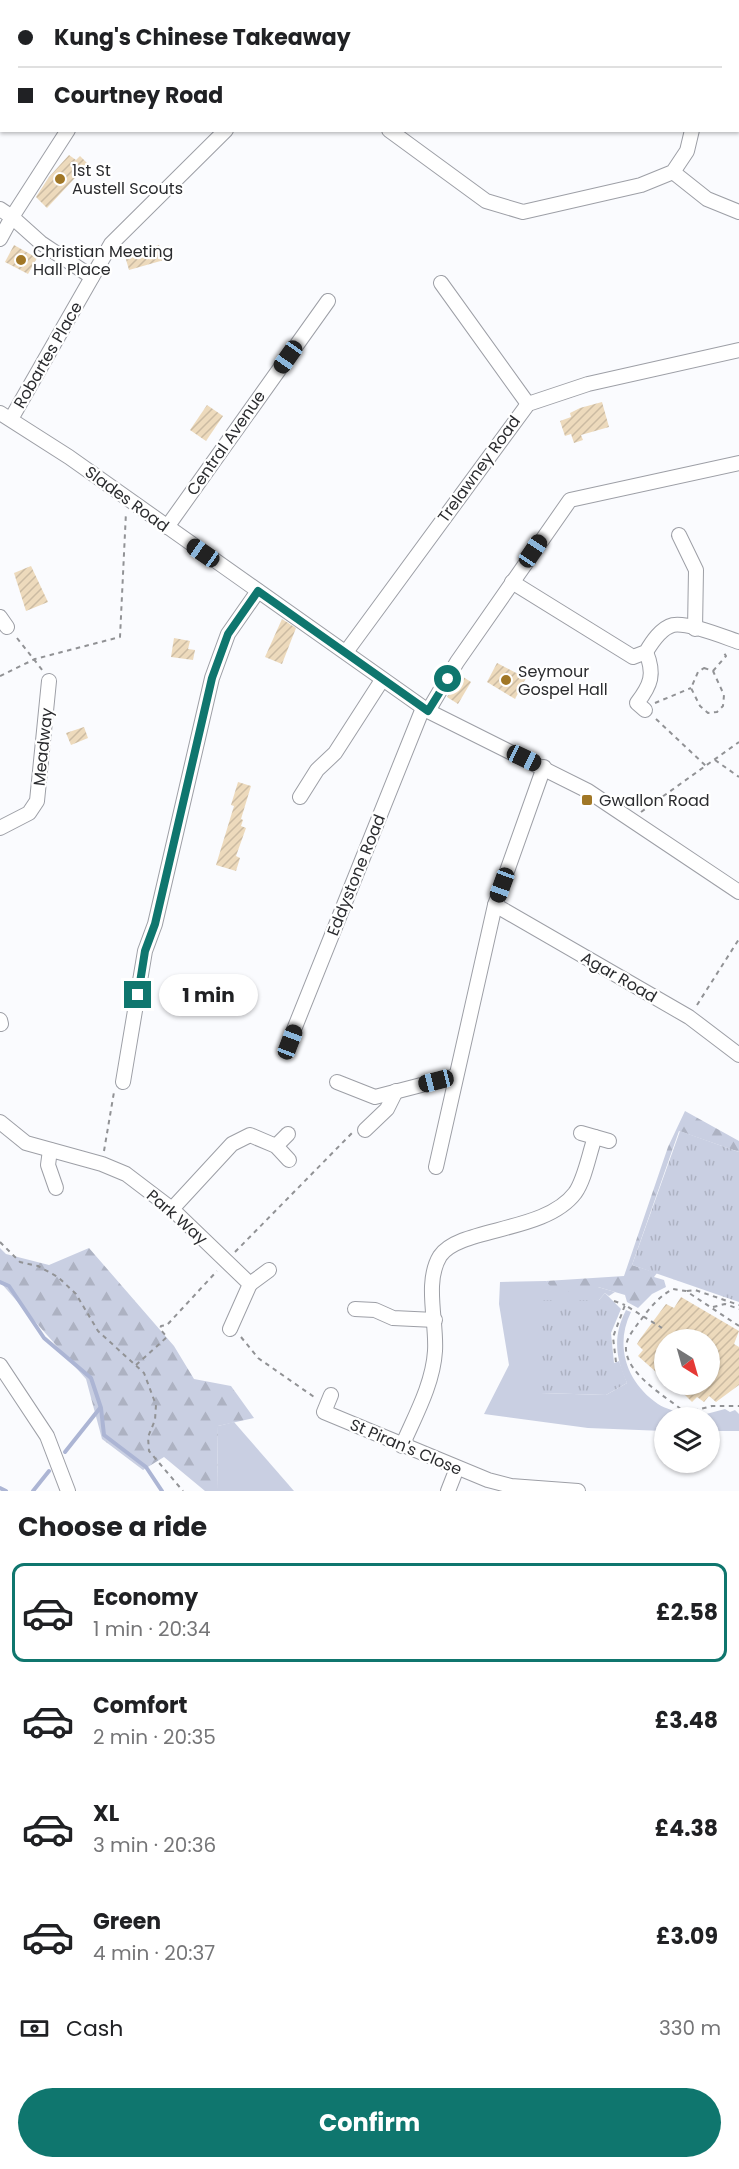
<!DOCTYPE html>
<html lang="en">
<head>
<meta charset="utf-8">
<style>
	:root { --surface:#fff; --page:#f6f6f6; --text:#202124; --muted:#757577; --line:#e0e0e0; --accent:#0f766e }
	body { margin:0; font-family:Poppins,sans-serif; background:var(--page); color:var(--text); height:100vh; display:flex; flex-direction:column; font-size:22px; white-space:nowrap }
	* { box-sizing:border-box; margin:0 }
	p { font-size:20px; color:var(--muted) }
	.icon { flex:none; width:33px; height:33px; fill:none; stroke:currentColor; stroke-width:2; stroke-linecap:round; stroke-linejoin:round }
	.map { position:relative; height:1491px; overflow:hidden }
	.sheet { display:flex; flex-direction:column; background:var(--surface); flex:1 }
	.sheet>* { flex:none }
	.hud { position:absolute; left:0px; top:0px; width:740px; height:132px; box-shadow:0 2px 4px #0004; display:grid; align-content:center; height:132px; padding:0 18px; background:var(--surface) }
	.needle { width:39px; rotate:143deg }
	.controls { position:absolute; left:654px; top:1329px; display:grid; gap:12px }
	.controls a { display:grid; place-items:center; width:66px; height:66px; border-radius:50%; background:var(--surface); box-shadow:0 2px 4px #0004; font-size:30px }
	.end { position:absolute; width:27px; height:27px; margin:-14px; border:8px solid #0f766e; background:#fff; box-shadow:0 0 0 3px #fff }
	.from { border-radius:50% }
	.bubble { position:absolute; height:42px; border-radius:21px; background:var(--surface); box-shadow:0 2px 4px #0004; font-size:20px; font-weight:700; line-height:42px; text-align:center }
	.car { position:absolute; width:18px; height:36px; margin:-18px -9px; border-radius:8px; box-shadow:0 0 4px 2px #0007; background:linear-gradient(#222 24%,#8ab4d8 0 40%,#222 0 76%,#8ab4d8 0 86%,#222 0) }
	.hud b { display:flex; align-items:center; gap:21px; height:57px; font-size:22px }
	.hud b+b { border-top:2px solid var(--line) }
	.hud i { width:15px; height:15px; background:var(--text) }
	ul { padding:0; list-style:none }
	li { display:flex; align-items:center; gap:18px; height:99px; margin:0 12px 9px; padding:0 6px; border:3px solid transparent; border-radius:12px }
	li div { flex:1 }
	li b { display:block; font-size:22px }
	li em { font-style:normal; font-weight:700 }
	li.selected { border-color:var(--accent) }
	li>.icon { width:54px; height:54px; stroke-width:1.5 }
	h2 { padding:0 18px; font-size:27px; line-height:72px }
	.pay { display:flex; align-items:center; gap:15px; height:66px; padding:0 18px; font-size:22px }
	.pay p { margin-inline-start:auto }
	.button { display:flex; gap:12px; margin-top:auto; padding:12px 18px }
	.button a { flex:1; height:69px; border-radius:36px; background:var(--accent); color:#fff; font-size:24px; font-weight:700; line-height:69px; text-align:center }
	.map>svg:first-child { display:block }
</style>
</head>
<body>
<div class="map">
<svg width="739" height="1491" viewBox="0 0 739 1491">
	<defs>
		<pattern id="forest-firs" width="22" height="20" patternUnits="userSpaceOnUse" patternTransform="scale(1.5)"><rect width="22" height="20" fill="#c9cfe2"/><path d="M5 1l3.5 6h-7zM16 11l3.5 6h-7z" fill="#adb2c2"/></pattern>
		<pattern id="park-tufts" width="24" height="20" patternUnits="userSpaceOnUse" patternTransform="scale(1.5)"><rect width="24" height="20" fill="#c9cfe2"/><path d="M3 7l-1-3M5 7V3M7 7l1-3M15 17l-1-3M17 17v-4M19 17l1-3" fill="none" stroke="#adb2c2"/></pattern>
		<pattern id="building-hatch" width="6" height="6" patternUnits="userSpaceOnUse" patternTransform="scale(1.5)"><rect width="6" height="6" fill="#eddabc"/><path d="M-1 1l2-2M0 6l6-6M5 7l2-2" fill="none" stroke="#cbbba2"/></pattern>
	</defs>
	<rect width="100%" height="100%" fill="#fafbfe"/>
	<g fill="#c9cfe2">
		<path d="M546,1281L554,1287H598L615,1292L609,1296L605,1293L599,1300H541V1393L606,1395L627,1383C615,1357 613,1335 626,1310L631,1312C614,1346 627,1383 658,1404C665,1409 677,1410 682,1417L664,1418V1431L588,1428L484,1414L509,1365L499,1304L500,1282Z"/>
		<polygon points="725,1409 730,1412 735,1410 739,1414 739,1431 710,1431 710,1418 695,1417"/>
		<polygon points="234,1422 294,1491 217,1491 218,1426"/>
	</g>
	<g fill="url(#forest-firs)">
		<polygon points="685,1111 739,1141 739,1152 679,1131 632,1265 657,1273 654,1277 664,1280 666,1287 652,1294 638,1308 627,1302 625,1295 598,1287 591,1293 554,1291 546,1281 624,1276 668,1147"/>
		<polygon points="0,1248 6,1254 49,1265 89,1248 174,1346 194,1379 231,1386 254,1418 218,1426 217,1491 205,1491 164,1457 143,1470 102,1439 86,1379 0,1282"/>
	</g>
	<g fill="url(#park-tufts)">
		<polygon points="680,1131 739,1152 739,1302 632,1265"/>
		<polygon points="605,1293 621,1309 611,1333 614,1363 619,1361 627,1383 606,1395 541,1393 540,1300 599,1300"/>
	</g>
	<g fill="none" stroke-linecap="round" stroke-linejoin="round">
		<g stroke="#acb5d4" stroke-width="4">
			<polyline points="0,1282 9,1286 44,1338 91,1378 101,1408 104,1435 146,1467 162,1491"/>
			<polyline points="65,1452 100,1408"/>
			<polyline points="0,1488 6,1491"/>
			<polyline points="33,1491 49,1471"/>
		</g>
	</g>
	<g fill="url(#building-hatch)">
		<polygon points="69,155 76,160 80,156 88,164 47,208 36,197 49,177"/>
		<polygon points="14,245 37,258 28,274 5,262"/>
		<polygon points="159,245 164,260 129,270 125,256"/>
		<polygon points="602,402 609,427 581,435 583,440 574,443 571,434 565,436 560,421 571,417 570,413 580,408"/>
		<polygon points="207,405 223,416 206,441 190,430"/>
		<polygon points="31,566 48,602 26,611 14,573"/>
		<polygon points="282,619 296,628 282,664 265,657"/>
		<polygon points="174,638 190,641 188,649 195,650 193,660 171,657"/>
		<polygon points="497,663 526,678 515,699 487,682"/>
		<polygon points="460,675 471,682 458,704 447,697"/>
		<polygon points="84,727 88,738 71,745 66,733"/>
		<polygon points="238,782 251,786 241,819 243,820 241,826 246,828 236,856 240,858 236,871 216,865 234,806 231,805"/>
		<polygon points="681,1297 739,1331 734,1344 739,1347 739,1385 716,1402 709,1396 704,1402 697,1397 692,1402 674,1384 710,1384 710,1340 664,1340 664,1379 638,1356 643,1350 637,1344 640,1339 666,1304 674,1308"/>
	</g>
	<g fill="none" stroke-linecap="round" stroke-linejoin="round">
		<g stroke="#9d9fa6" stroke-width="16">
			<g id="minor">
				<polyline points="102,0 103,2"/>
				<polyline points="324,2 324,0"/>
				<polyline points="726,2 726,0"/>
				<polyline points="0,18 2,23"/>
				<polyline points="0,48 2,40"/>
				<polyline points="68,130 12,217 41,243 92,277"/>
				<polyline points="389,130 486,201 523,212 641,185 673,172 687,151 692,130"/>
				<polyline points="673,172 707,199 739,212"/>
				<polyline points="0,209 12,217 0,239"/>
				<polyline points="441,283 528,404"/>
				<polyline points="0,413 69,457 428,711 588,791 739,892"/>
				<polyline points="11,419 111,244 226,130"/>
				<polyline points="167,527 328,301"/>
				<polyline points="679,535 696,570 695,629"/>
				<path d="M512,582L633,657L646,652C652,642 661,628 673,625C688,622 724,637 739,642"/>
				<polyline points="0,617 7,627"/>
				<polyline points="346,652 528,404 588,384 739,350"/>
				<path d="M645,710L637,703C651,685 655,674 646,652"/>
				<polyline points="428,711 457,662 570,500 739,463"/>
				<polyline points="300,797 317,770 335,753 382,680"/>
				<polyline points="0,828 29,813 37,801 49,681"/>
				<polyline points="495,905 689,1017 739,1055"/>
				<polyline points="0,1020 1,1024"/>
				<polyline points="289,1042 423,708"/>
				<polyline points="123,1082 145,951 155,924 212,678 228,634 258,591"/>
				<polyline points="337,1082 375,1097 456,1076"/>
				<polyline points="0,1122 26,1143 102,1164 126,1174 172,1209 250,1284 230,1329"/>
				<polyline points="365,1130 387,1109 396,1091"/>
				<polyline points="581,1133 609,1141"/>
				<polyline points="276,1146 288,1134"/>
				<polyline points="50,1150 48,1165 56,1188"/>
				<polyline points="436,1167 495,905 544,767"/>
				<polyline points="172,1209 232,1144 250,1135 276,1146 289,1160"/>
				<polyline points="250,1284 269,1270"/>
				<polyline points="355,1309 375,1310 393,1318 435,1320"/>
				<polyline points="0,1365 47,1436 68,1491"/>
				<polyline points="331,1395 324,1412 488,1480 511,1486 578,1491"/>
				<path d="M402,1446C415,1416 433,1384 435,1351C437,1322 424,1282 440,1256C459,1227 545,1233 575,1193C585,1179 589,1154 595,1137"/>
				<polyline points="448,1491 457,1468"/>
			</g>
		</g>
		<g stroke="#919295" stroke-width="2" stroke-dasharray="4.5 4.5" stroke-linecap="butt">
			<polyline points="358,0 361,2"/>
			<polyline points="433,2 435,0"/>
			<polyline points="17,638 43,671"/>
			<polygon points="704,668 713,671 724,695 723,706 717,712 708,713 700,706 691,688 698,672"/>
			<polyline points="713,671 726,656 722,650"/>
			<polyline points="0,676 35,659 120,637 126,512"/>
			<polyline points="655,703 691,688"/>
			<polyline points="656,719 706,766"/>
			<polyline points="715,760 739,777"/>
			<polyline points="641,812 739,742"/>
			<polyline points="697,1005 739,939"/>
			<polyline points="104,1151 114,1092"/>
			<polyline points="0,1242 20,1262 38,1266 58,1277 76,1294 98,1331 144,1373 156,1405 155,1420 148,1437 149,1451 183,1491"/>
			<polyline points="235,1252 353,1132"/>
			<polyline points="687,1291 695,1290 739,1305"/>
			<polyline points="614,1301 625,1305"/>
			<polyline points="713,1307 725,1304 739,1309"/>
			<path d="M739,1326L686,1291L673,1289C659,1296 649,1309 640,1321C634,1329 625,1339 626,1350C628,1375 665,1396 682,1410L689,1412L712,1406H739"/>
			<polyline points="241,1337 258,1358 317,1399"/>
			<polyline points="616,1362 613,1337 625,1305 662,1328"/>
			<polyline points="136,1365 167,1337 160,1329 161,1326 167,1325 217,1271"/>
		</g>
		<use href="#minor" stroke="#fff" stroke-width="14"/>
	</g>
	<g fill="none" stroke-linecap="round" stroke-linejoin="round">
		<polyline stroke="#0f766e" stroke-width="8" points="138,995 145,951 155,924 212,678 228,634 258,591 428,711 448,679"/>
	</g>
	<g fill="#a17726" stroke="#fff" stroke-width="2">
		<circle cx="60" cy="179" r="6"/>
		<circle cx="21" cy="260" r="6"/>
		<circle cx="506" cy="680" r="6"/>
		<rect x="581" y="794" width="12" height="12" rx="3"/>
	</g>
	<g text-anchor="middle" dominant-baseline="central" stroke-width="4.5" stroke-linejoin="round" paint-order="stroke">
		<g font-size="16" fill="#2b2c2f" stroke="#fff" text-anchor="start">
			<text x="72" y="170">1st St<tspan x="72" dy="18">Austell Scouts</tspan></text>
			<text x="33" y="251">Christian Meeting<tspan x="33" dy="18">Hall Place</tspan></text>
			<text x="518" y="671">Seymour<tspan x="518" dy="18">Gospel Hall</tspan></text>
			<text x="599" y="800">Gwallon Road</text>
		</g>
		<g font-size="16" fill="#2b2c2f" stroke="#fff">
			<text transform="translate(48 355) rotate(-60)">Robartes Place</text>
			<text transform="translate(226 443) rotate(-55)">Central Avenue</text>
			<text transform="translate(479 469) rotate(-54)">Trelawney Road</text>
			<text transform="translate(127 499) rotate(36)">Slades Road</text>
			<text transform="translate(43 747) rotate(-84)">Meadway</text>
			<text transform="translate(356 875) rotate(-68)">Eddystone Road</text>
			<text transform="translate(619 977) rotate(30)">Agar Road</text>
			<text transform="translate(177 1217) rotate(41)">Park Way</text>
			<text transform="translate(406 1447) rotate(23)">St Piran's Close</text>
		</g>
	</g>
</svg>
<div class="controls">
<a><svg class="needle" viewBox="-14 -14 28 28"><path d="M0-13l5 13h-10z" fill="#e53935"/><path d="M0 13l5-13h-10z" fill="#757577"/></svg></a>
<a><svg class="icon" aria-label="layers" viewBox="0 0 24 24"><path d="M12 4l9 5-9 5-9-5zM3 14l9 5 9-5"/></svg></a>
</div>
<i class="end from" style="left:448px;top:679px"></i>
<i class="end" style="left:138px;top:995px"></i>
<div class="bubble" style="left:159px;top:974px;width:99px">1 min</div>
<i class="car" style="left:288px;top:357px;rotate:215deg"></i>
<i class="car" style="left:533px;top:551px;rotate:34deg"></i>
<i class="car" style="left:203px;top:553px;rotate:305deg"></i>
<i class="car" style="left:524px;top:758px;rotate:115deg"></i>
<i class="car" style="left:502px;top:885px;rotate:200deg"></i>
<i class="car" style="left:290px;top:1042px;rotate:21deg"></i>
<i class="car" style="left:436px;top:1081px;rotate:256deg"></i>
<div class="hud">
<b><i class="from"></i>Kung's Chinese Takeaway</b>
<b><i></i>Courtney Road</b>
</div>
</div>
<section class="sheet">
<h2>Choose a ride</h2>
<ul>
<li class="selected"><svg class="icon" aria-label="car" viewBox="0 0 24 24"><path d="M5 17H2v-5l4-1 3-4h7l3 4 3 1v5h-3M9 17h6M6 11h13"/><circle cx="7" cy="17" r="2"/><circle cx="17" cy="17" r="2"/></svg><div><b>Economy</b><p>1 min · 20:34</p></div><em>£2.58</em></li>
<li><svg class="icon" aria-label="car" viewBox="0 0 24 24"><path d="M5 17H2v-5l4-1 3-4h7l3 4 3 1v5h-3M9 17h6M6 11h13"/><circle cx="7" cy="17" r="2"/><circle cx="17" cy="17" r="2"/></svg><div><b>Comfort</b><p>2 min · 20:35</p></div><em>£3.48</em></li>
<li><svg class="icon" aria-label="car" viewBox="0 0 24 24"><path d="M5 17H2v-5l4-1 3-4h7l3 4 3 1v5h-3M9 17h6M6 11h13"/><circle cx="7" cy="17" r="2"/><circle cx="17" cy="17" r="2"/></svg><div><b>XL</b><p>3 min · 20:36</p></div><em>£4.38</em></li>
<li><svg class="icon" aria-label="car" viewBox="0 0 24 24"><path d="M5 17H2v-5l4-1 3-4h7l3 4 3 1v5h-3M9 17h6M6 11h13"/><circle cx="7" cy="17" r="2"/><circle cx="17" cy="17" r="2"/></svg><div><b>Green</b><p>4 min · 20:37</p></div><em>£3.09</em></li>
</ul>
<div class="pay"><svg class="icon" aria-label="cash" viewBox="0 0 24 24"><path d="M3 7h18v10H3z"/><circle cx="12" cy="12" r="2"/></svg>Cash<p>330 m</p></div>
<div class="button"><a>Confirm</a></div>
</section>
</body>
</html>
